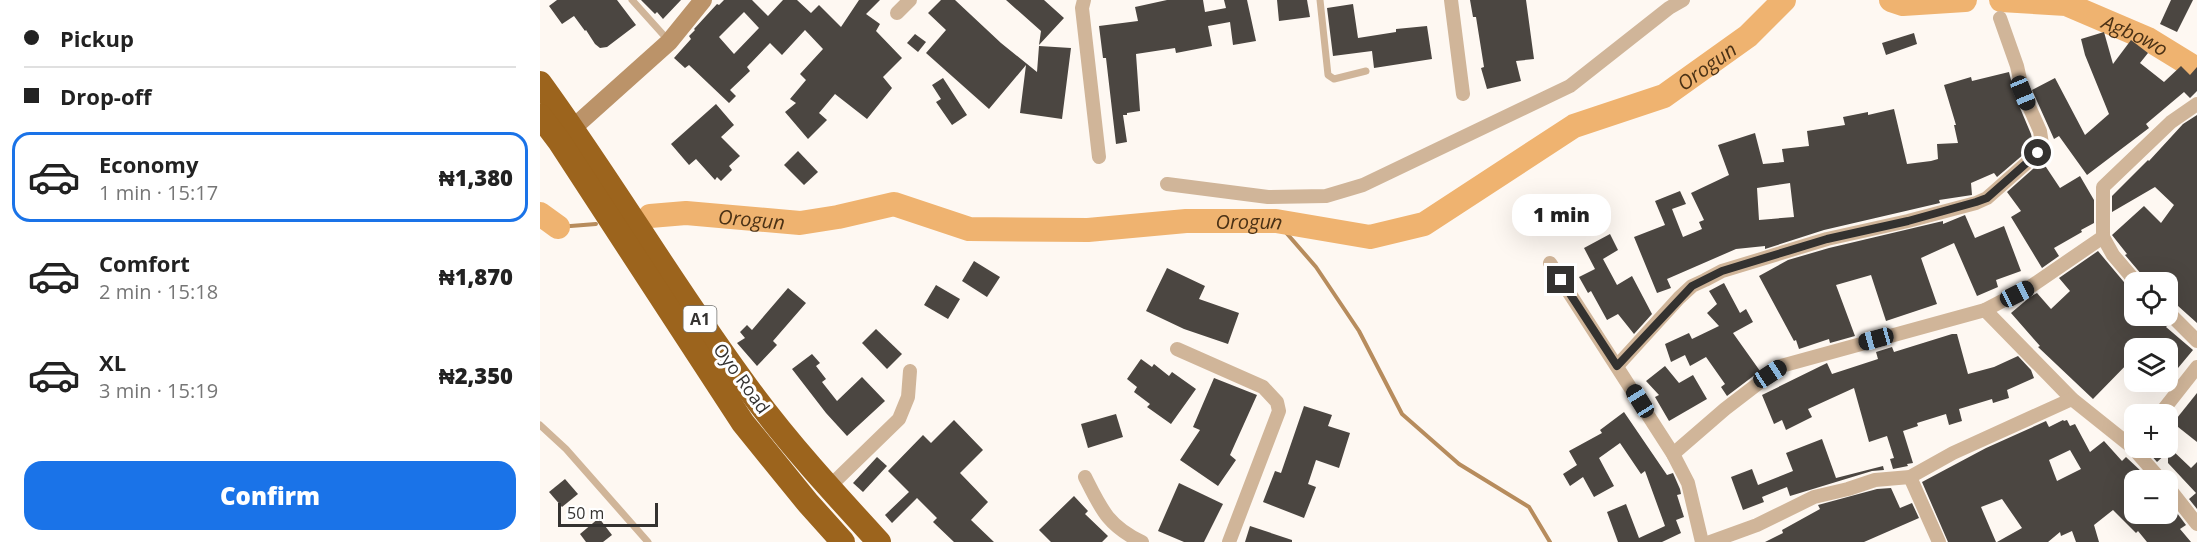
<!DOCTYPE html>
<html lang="en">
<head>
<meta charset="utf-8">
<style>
	:root { --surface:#fff; --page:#f6f6f6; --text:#222; --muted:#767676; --line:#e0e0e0; --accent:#1a73e8 }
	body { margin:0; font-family:"Open Sans",sans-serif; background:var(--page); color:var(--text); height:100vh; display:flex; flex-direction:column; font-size:22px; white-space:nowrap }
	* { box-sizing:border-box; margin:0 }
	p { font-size:20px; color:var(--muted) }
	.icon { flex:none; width:33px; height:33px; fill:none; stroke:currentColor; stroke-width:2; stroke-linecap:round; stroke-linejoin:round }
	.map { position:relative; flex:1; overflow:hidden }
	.side { display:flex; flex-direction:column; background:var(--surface); width:540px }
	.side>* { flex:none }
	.hud { display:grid; align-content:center; height:132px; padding:0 24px; background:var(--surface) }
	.buttons { position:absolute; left:1584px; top:272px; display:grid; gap:12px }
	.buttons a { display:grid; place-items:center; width:54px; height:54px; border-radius:12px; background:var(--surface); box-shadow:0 6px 24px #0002; font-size:30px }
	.scale { position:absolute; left:18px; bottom:15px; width:100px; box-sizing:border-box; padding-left:6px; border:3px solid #343230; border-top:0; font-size:16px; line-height:21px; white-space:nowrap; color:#343230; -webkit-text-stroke:4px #fff; paint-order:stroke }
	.end { position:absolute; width:27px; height:27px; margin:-14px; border:8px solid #343230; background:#fff; box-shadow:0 0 0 3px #fff }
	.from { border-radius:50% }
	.bubble { position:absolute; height:42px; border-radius:18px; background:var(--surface); box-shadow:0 6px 24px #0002; font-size:20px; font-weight:800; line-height:42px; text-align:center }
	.car { position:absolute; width:18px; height:36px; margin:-18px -9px; border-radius:8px; box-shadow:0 0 4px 2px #0007; background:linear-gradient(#222 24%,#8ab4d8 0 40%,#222 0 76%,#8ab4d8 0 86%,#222 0) }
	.hud b { display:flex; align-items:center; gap:21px; height:57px; font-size:22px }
	.hud b+b { border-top:2px solid var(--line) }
	.hud i { width:15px; height:15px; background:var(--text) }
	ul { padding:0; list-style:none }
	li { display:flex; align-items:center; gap:18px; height:90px; margin:0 12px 9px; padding:0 12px; border:3px solid transparent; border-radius:18px }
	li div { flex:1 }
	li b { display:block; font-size:22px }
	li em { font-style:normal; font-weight:800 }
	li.current { border-color:var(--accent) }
	li>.icon { width:54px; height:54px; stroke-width:1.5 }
	.cta { display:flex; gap:12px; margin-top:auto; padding:12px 24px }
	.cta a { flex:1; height:69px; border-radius:18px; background:var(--accent); color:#fff; font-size:24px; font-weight:800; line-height:69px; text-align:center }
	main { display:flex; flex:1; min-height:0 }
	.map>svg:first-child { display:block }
</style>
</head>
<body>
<main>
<section class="side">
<div class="hud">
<b><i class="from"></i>Pickup</b>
<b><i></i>Drop-off</b>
</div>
<ul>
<li class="current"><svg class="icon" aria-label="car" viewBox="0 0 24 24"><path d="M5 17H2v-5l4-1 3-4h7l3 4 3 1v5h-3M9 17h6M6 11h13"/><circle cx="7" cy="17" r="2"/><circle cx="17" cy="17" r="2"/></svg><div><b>Economy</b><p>1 min · 15:17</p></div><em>₦1,380</em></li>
<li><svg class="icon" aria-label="car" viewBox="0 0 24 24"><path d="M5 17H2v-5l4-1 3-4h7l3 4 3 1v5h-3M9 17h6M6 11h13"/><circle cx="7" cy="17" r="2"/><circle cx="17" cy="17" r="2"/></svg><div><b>Comfort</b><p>2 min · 15:18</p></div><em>₦1,870</em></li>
<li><svg class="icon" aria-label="car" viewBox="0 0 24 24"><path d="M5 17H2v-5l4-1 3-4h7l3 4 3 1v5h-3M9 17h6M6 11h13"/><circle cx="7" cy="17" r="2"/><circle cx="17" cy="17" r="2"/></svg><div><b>XL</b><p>3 min · 15:19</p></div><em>₦2,350</em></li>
</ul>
<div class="cta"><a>Confirm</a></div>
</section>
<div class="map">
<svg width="1657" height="542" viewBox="0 0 1657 542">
	<rect width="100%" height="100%" fill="#fef8f2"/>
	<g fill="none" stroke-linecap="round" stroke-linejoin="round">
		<g stroke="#b78c5d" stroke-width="4">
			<polyline points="736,221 776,267 819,331 862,414 919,464 989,507 1010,542"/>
			<polyline points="18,227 56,224"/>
		</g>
		<g stroke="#efb370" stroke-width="24">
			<polyline points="1351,0 1363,4 1425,0"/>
			<path id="s1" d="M1461,0L1526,4L1608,39L1657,69"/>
			<polyline points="0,214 18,227"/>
			<path id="s2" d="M110,216L146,213L260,223L298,217L354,204L429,229L548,230L646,221H736L830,237L884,224L1034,126L1124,96L1208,36L1244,0"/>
		</g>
	</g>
	<g fill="#4b4641" fill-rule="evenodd">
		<polygon points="17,0 77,0 96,25 67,47 60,48 55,44 46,30 45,31 34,16 22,24 9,6"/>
		<polygon points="101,0 141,0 123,19 117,12 115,14"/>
		<path d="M184,0H212L228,16L243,0H257L271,13L279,5L301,27L319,0H340L326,14L340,24L336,31L362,58L343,77L352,88L327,119L295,94L279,113L287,120L268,139L245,112L256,103L250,99L266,80L260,74L283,49L265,30L242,55L230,43L207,67L210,71L190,90L196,96L189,103L149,65L145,68L134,58L151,39L149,36L155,30L154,29L177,4L179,5ZM204,12L219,28L194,54L179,37Z"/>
		<polygon points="401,0 415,0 461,43 497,72 499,46 531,48 522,119 480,113 486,65 449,109 386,53 406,30 388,13"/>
		<polygon points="466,0 504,0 524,18 499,45 501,31"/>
		<polygon points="627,0 663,0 665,12 686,8 684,0 707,0 716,41 693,45 690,22 668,26 672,46 636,53 635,48 596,54 600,111 587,113 587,115 583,115 587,142 576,144 566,58 563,58 559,26 598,21 595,7"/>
		<polygon points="737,0 767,0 770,17 739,21"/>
		<polygon points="930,0 986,0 994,59 976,61 981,81 947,89 941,68 944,67 936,17 933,17"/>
		<polygon points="1631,0 1653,0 1637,32 1620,24"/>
		<polygon points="813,4 818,38 856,32 856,29 887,26 892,59 834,68 832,51 793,56 787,8"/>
		<polygon points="1564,32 1573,64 1591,40 1608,53 1600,63 1624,82 1641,66 1650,75 1657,67 1657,91 1650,98 1644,92 1606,124 1609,128 1547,175 1519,136 1514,139 1492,90 1515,78 1545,135 1569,114 1545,55 1541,39"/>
		<polygon points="1374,33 1377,44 1346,55 1342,43"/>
		<polygon points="375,34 386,42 378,52 367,43"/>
		<path d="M1469,72L1475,96L1491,134L1493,143L1491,148L1457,177L1454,173L1431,183L1432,195L1399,200L1400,203L1284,230L1225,249V246L1196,249L1127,279L1131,288L1117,293L1094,237L1125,225L1115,201L1140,191L1146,204L1132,209L1143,237L1162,229L1159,222L1164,220L1151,193L1189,175L1178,145L1215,133L1223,164L1244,162L1242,149L1269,146L1267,131L1305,125L1303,117L1328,112V115L1354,109L1367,164L1391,161L1398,159L1397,144L1418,143L1414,125H1416L1404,85L1431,77L1432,81ZM1250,183L1254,217L1219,220L1217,188Z"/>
		<polygon points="403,78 427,115 412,125 396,102 401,99 392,85"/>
		<polygon points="176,104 194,125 181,137 200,156 189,166 192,170 181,181 177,177 175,180 156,159 149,165 131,144"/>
		<polygon points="1657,115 1657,323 1628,297 1628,282 1612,282 1604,274 1602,275 1585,255 1587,254 1572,235 1604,206 1621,223 1634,205 1615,187 1572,212 1572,196 1608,160 1609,161 1643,124"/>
		<polygon points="258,151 278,172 264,185 244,165"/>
		<polygon points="1502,161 1520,188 1540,176 1554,200 1554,223 1541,230 1542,232 1514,248 1519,256 1502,268 1471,217 1481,211 1467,192"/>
		<polygon points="1425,215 1435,238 1464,226 1481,271 1456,280 1458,287 1437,296 1414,243 1381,258 1397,304 1346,321 1331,275 1296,285 1315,336 1290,343 1289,339 1259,349 1256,340 1254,341 1219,276 1248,260 1289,248 1403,221 1403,224"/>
		<polygon points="1070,234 1078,250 1063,259 1077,285 1092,276 1112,314 1094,334 1078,314 1067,320 1051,291 1048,293 1039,277 1055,269 1044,248"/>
		<polygon points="1558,251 1594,294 1594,315 1620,315 1628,325 1626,327 1653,350 1628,380 1628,348 1594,348 1594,357 1553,399 1498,347 1500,346 1471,313 1490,297 1497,293 1511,309 1530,291 1519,278"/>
		<polygon points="434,261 460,277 447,297 422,281"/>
		<polygon points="627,268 665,286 659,299 699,313 688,344 644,329 606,311"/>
		<polygon points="1184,283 1200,313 1206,309 1213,322 1193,333 1220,371 1187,396 1181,387 1185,384 1166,357 1150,366 1145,355 1131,362 1125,344 1149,333 1152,339 1179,326 1167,313 1177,304 1169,291"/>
		<polygon points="396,285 420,299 408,319 384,305"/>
		<polygon points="248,288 266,303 233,341 237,345 217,366 197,343 205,338 200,332 207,325 212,330"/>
		<polygon points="336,329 362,354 347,369 322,343"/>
		<polygon points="1412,334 1417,334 1428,374 1454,367 1478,356 1491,370 1494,378 1467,390 1469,398 1453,403 1452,399 1419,409 1422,421 1409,425 1406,414 1377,423 1378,426 1363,431 1373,463 1367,464 1368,466 1353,469 1350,459 1354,458 1347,436 1329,442 1314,388 1268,409 1272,417 1246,430 1242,420 1234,424 1222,395 1287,363 1292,374 1338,359 1336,352 1352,347 1354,352"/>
		<polygon points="272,354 280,363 276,366 286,379 282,382 297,401 322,377 345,401 307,436 286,413 252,369"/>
		<polygon points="601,359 612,367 614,364 629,376 632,372 656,389 631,424 607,407 610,404 594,392 597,387 587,379"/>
		<polygon points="1125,366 1139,383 1153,375 1167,399 1129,421 1115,397 1119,395 1106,381"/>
		<polygon points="674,378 717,395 690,455 696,460 678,486 640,460 660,430 653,427"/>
		<polygon points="1657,393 1657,442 1633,423"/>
		<polygon points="764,406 792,415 788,426 810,433 799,468 776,460 768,484 776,487 764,518 723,502 735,471 741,473"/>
		<polygon points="1084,412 1127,475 1133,473 1140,489 1141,494 1137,495 1144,517 1136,520 1141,533 1122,542 1078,542 1067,512 1086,504 1099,538 1125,526 1105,471 1101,474 1080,443 1059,458 1074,486 1054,497 1043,477 1030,486 1023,474 1037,465 1029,451 1062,433 1060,430"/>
		<polygon points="576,414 583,437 548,448 541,424"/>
		<polygon points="414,420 443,450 420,473 448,502 431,520 454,542 414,542 393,522 397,518 377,498 352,523 345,515 369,492 348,471 383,435 391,443"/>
		<path d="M1523,420L1524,421L1527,420L1530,426L1535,424L1550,452L1564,441L1582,461L1586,457L1603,473L1594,480V513H1628V501L1646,525L1640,529L1651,542H1607L1598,531L1596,533L1573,510L1554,525L1559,542H1536L1532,531L1521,536L1520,532L1508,542H1457L1482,528L1462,499L1441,507L1456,542H1408L1382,482L1446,448L1506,421L1509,427ZM1530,450L1541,469L1517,481L1509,460Z"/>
		<polygon points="1282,439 1296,478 1343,466 1344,470 1332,471 1250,496 1247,487 1222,497 1224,502 1203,510 1191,477 1212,469 1218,485 1253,471 1246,453"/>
		<polygon points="1628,445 1633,447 1631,449 1651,468 1657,462 1657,509 1649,499 1656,493 1628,463 1628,452 1617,462 1609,453 1615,447 1628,447"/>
		<polygon points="337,457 347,466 323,492 313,483"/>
		<polygon points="25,479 38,494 22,507 9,492"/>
		<polygon points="639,483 683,504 664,542 644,542 618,531"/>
		<polygon points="1351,488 1360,508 1372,503 1379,518 1324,542 1225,542 1243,533 1242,530 1280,509 1278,505 1337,489"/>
		<polygon points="534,496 548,511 545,514 568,536 562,542 511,542 499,530"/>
		<polygon points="59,518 72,535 63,542 46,542 40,534"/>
		<polygon points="710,526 752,540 752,542 705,542"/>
	</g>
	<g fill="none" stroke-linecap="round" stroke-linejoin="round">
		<g stroke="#d0b599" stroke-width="7">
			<polyline points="92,0 128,40"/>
			<polyline points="780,0 788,75 794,79 826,71"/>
			<polyline points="0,425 26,449 108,542"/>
		</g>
		<g stroke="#d0b599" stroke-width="14">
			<polyline points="544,0 542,8 559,157"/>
			<polyline points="911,0 923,94"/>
			<polyline points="357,13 370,0"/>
			<polyline points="627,184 728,197 786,196 823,185 1030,86 1129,8 1143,0"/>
			<polyline points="1010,263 1133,454 1148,483 1162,542"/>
			<polyline points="1596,282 1573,255 1563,237 1563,187 1631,122 1657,104"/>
			<polyline points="1445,310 1532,399 1592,447 1621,480"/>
			<polyline points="1628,312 1657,341"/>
			<polyline points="637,349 723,387 737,402 739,411 689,542"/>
			<polyline points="1077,366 1139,298 1152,286 1165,280 1182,271 1287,239 1368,221 1436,203 1447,198 1498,153 1502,144 1500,131 1483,93 1477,66 1460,18"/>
			<polyline points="1620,414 1657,367"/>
			<polyline points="1133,454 1185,409 1241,366 1445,310 1493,285 1563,237"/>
			<path d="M545,477C561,509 568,526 602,542"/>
			<polyline points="1370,477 1399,542"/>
			<polyline points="1628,487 1657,524"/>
			<polyline points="288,488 359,419 368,397 370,371"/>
			<polyline points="1170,542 1217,525 1274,497 1308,489 1335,480 1370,477 1413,453 1532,399"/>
		</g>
		<polyline stroke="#bb9369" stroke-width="18" points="24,136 129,42 163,0"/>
		<g stroke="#9c641d" stroke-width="24">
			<path d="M0,83C72,182 134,288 207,387C247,442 293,492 339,542"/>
			<polyline points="0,116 19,141 203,423 268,503 303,542"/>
		</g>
	</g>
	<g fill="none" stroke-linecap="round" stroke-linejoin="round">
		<polyline stroke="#343230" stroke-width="8" points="1021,280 1077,366 1152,286 1182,271 1287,239 1368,221 1436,202 1447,198 1498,153"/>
	</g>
	<g text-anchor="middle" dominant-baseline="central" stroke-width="6" stroke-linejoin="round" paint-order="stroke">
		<rect fill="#fff" stroke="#71706e" stroke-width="1.5" x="143.5" y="306" width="33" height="26" rx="4.5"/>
		<g font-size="16" font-weight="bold" fill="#343230">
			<text x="160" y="319">A1</text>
		</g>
		<g font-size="18" fill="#343230" stroke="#fff">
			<text transform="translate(202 378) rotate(54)">Oyo Road</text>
		</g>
		<g font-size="20" font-style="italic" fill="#4a3115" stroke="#fff">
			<text stroke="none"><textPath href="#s1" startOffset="141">Agbowo</textPath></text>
			<text stroke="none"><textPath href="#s2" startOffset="1110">Orogun</textPath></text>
			<text stroke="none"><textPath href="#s2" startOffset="102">Orogun</textPath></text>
			<text stroke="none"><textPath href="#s2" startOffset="606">Orogun</textPath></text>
		</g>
	</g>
</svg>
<div class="buttons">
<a><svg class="icon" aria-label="locate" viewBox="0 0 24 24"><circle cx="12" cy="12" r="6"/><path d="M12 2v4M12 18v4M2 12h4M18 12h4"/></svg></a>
<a><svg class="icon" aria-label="layers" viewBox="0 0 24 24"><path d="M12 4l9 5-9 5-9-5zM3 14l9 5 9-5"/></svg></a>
<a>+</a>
<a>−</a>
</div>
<div class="scale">50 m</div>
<i class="end from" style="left:1498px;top:153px"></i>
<i class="end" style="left:1021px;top:280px"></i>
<div class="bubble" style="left:972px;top:194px;width:99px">1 min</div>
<i class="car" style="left:1483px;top:93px;rotate:158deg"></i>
<i class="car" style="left:1477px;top:294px;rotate:63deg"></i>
<i class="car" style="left:1336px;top:339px;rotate:255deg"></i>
<i class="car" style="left:1230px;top:374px;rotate:57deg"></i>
<i class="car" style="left:1100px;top:401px;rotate:328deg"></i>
</div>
</main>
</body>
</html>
